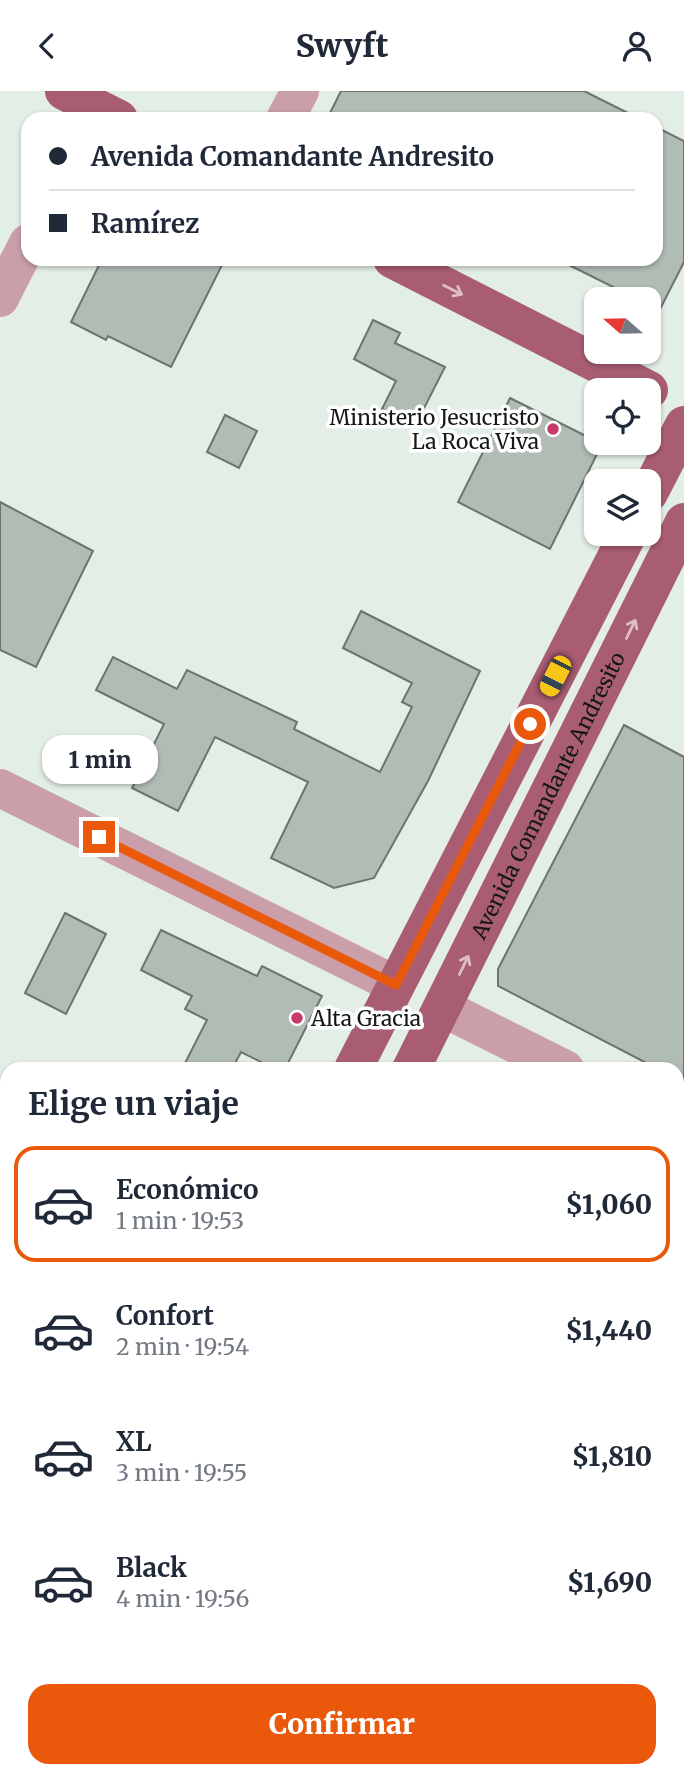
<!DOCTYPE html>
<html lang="es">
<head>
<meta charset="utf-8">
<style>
	:root { --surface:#fff; --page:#f2f2f3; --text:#1f2937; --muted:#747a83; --line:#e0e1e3; --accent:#ea580c }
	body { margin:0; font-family:Merriweather,serif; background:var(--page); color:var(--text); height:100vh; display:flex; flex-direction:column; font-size:26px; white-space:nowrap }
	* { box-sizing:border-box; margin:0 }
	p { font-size:23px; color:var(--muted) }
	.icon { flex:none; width:38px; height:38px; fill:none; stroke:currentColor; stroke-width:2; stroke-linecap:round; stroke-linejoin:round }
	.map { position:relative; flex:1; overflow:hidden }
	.drawer { position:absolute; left:0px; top:971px; width:684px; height:716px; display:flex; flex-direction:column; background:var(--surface); border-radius:21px 21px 0 0; box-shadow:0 2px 5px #0004 }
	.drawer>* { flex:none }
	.guide { position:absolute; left:21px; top:21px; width:642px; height:154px; border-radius:21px; box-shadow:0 2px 5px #0004; display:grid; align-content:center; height:154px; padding:0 28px; background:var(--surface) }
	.needle { width:46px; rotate:290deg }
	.controls { position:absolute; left:584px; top:196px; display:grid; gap:14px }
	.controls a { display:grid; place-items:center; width:77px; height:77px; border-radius:14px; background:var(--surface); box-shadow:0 2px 5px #0004; font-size:35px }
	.end { position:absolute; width:32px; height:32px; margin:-16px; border:9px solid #ea580c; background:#fff; box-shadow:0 0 0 4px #fff }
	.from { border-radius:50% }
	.bubble { position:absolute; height:49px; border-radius:21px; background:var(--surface); box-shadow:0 2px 5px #0004; font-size:23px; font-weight:800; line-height:49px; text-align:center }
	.car { position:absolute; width:21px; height:42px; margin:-21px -10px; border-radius:9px; box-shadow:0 0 5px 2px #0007; background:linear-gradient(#f5c518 24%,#345 0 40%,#f5c518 0 76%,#345 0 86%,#f5c518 0) }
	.guide b { display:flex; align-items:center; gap:24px; height:66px; font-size:26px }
	.guide b+b { border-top:2px solid var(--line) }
	.guide i { width:18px; height:18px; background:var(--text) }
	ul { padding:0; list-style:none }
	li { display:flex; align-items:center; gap:21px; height:116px; margin:0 14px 10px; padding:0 14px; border:4px solid transparent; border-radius:21px }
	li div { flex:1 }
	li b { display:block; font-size:26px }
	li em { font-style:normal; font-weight:800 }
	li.current { border-color:var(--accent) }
	li>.icon { width:63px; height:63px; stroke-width:1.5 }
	h2 { padding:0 28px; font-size:32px; line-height:84px }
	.primary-button { display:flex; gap:14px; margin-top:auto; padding:14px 28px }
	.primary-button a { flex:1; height:80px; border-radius:21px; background:var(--accent); color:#fff; font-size:28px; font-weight:800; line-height:80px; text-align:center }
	header { display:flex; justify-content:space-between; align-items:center; height:91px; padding:0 28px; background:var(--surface); font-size:32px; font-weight:800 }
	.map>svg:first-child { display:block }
</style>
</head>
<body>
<header><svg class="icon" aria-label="back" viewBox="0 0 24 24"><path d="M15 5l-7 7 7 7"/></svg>Swyft<svg class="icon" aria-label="person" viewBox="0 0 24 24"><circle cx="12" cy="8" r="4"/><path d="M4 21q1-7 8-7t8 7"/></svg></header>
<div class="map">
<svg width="684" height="1686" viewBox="0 0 684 1686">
	<rect width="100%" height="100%" fill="#e3eee6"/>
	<g fill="#b1bcb5" stroke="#6b756e" stroke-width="2">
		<polygon points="341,0 584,0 640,28 327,28"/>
		<polygon points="656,36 684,50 684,171 656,226 656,218 649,214 649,208 637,208 557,168 656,168"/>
		<polygon points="102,168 225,168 171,276 108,245 106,249 71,231"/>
		<polygon points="373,229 400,242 395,252 445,276 415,335 382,318 396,290 354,268"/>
		<polygon points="510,307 602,353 550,458 458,411"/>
		<polygon points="225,324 257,340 239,377 207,361"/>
		<polygon points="0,411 93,460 36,576 0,559"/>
		<polygon points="361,520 480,580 428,690 374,787 334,797 271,767 308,691 215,646 178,720 132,697 164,633 96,599 113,566 177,598 187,579 297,631 294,638 380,681 412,616 402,611 412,592 343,557"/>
		<polygon points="624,634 684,666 684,992 677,988 677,978 658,978 498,895 498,878"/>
		<polygon points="65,822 106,843 66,923 25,902"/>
		<polygon points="161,839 257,885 262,875 322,905 285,978 275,978 241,961 232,978 182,978 207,929 185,918 192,905 141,879"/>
	</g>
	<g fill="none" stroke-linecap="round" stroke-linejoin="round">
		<g stroke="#ca9fa9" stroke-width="38">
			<polyline points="285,28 300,0"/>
			<polyline points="0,207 28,152"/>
			<polyline points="0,697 396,894"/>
			<polyline points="443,917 565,978"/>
			<polyline points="677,1034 684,1037"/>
			<polyline points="0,1388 7,1392"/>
			<polyline points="547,1680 559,1686"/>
		</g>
		<g stroke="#a85d72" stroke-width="38">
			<polyline points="64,0 119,28"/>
			<polyline points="392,168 649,299"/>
			<polyline points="649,402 684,334"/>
			<polyline points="353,978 628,443"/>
			<path id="s1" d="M411,978L684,431"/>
			<polyline points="0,1675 7,1661"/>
			<polyline points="44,1686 47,1680"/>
		</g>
	</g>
	<defs><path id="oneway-shaft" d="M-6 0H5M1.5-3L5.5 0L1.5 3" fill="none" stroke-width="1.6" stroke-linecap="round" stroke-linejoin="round" transform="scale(1.75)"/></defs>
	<g stroke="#dcbec7">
		<use href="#oneway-shaft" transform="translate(453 199) rotate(27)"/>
		<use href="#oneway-shaft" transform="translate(631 538) rotate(-64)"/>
		<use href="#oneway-shaft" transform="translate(464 874) rotate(-64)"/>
	</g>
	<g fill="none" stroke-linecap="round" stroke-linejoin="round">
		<polyline stroke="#ea580c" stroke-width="9" points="99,746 396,894 530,633"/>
	</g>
	<g fill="#c63a6d" stroke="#fff" stroke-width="2.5">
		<circle cx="553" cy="338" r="7"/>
		<circle cx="297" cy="927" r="7"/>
	</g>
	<g text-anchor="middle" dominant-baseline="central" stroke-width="7" stroke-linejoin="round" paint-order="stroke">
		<g font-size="21" fill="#141815" stroke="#fff" text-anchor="end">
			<text x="539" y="326">Ministerio Jesucristo<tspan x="539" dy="24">La Roca Viva</tspan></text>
			<text x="311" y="927" text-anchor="start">Alta Gracia</text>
		</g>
		<g font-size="21" fill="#141815" stroke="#fff">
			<text stroke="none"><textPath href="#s1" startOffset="306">Avenida Comandante Andresito</textPath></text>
		</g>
	</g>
</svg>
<div class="controls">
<a><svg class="needle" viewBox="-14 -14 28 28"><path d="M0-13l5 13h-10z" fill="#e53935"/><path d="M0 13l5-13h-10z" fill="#747a83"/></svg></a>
<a><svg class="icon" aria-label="locate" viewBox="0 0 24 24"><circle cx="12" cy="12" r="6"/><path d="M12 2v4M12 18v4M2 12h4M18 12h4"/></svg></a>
<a><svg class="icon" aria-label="layers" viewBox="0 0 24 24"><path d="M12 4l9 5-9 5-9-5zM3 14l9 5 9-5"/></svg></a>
</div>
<i class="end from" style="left:530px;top:633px"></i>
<i class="end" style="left:99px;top:746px"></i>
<div class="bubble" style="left:42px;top:644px;width:116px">1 min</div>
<i class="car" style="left:555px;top:585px;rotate:207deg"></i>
<div class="guide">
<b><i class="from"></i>Avenida Comandante Andresito</b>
<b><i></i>Ramírez</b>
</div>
<section class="drawer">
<h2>Elige un viaje</h2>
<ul>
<li class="current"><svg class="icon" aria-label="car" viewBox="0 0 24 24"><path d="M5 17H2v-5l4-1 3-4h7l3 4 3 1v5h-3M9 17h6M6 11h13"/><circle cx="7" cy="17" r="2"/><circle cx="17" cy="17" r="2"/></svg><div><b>Económico</b><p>1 min · 19:53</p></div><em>$1,060</em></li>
<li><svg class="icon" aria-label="car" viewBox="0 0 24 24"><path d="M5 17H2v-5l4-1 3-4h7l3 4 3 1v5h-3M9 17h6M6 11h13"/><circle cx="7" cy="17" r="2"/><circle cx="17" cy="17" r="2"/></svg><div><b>Confort</b><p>2 min · 19:54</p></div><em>$1,440</em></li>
<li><svg class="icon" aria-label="car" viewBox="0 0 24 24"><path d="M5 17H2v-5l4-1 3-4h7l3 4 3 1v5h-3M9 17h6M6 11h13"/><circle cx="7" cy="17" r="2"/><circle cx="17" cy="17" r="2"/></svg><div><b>XL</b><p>3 min · 19:55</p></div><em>$1,810</em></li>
<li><svg class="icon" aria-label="car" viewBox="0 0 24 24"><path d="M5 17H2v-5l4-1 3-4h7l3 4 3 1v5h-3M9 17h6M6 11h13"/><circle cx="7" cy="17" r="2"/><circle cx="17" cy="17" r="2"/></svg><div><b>Black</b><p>4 min · 19:56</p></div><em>$1,690</em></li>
</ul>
<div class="primary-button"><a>Confirmar</a></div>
</section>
</div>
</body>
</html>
